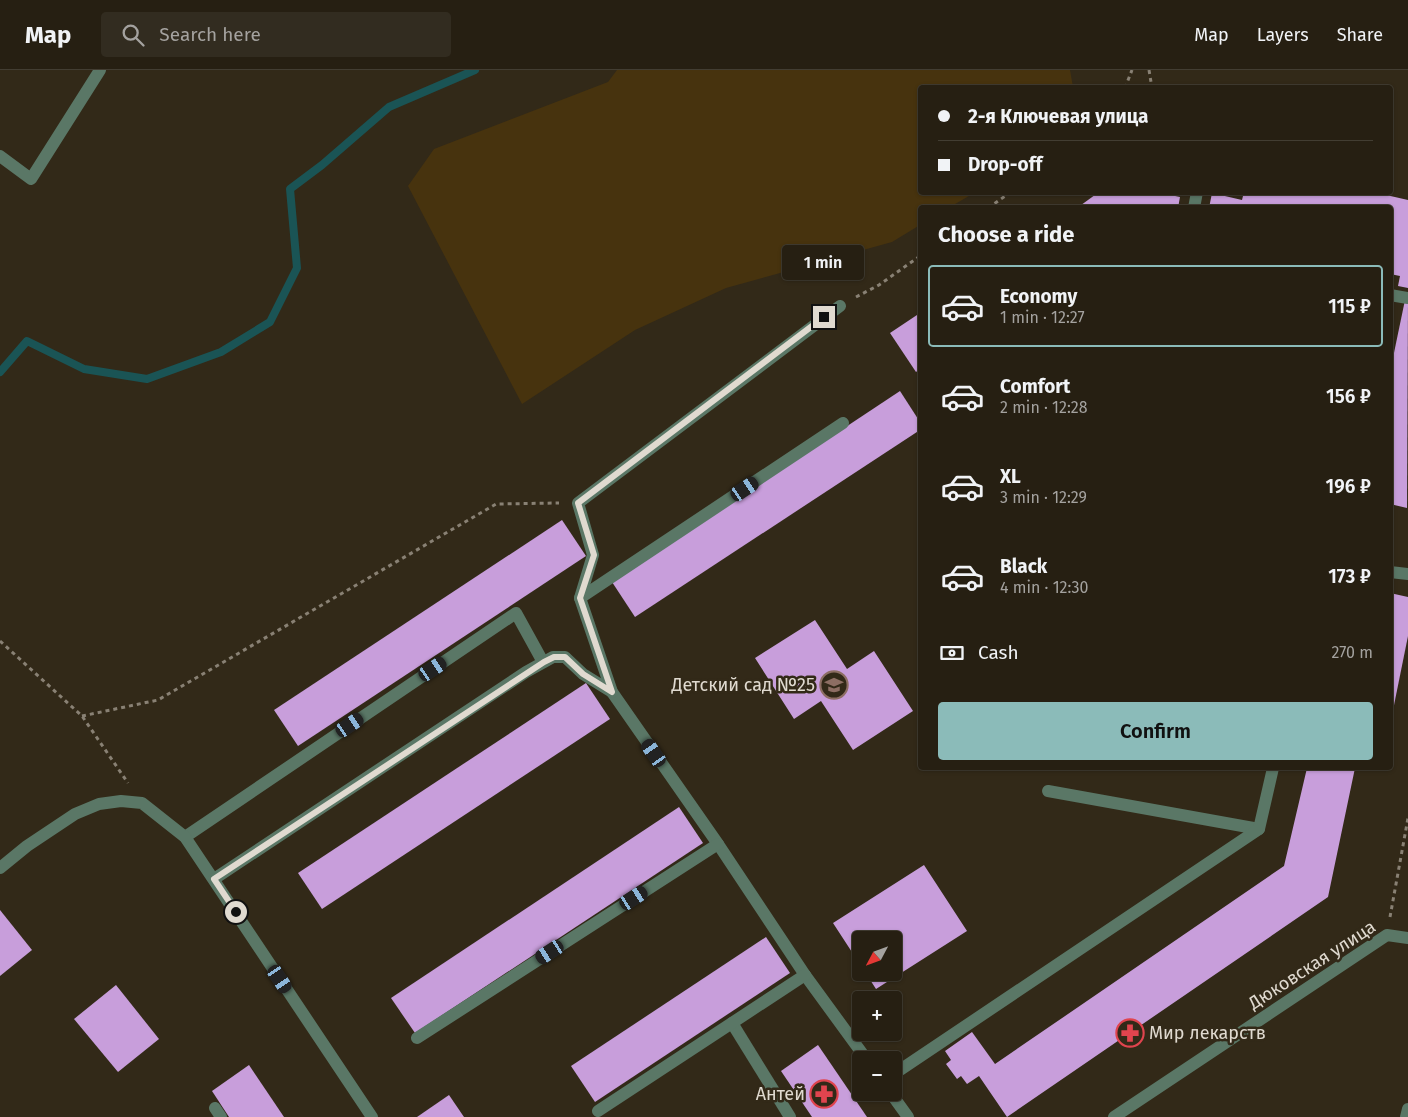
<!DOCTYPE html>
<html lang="en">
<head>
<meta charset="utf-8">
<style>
	:root { --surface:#261f12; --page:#322c20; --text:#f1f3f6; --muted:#a4a29f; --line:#423d32; --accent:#8bbbb9 }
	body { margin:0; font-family:"Fira Sans",sans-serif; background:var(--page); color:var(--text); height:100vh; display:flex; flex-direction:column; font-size:19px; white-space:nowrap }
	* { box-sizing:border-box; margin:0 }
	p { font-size:16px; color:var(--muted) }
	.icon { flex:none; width:28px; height:28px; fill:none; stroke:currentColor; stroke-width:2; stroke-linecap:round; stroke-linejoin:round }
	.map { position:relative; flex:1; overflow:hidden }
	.side { position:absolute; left:918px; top:135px; width:475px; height:565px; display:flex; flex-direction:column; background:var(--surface); border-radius:5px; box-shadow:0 1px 4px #0004,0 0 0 1px var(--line) }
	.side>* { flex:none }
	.guide { position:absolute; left:918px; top:15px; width:475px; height:110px; border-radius:5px; box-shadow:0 1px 4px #0004,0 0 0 1px var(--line); display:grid; align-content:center; height:110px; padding:0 20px; background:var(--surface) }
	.needle { width:32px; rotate:229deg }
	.controls { position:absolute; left:852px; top:861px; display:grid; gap:10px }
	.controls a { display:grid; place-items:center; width:50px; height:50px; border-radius:5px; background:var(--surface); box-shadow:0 1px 4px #0004,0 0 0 1px var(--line); font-size:25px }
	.end { position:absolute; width:22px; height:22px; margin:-11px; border:6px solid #e0dad0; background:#111; box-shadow:0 0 0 2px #111 }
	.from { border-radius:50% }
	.bubble { position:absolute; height:35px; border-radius:5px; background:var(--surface); box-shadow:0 1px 4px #0004,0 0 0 1px var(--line); font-size:16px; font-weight:600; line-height:35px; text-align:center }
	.car { position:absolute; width:15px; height:30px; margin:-15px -8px; border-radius:6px; box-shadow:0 0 4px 1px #0007; background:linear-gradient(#222 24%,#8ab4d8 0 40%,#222 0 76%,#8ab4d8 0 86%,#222 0) }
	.guide b { display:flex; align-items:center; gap:18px; height:48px; font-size:19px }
	.guide b+b { border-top:1px solid var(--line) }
	.guide i { width:12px; height:12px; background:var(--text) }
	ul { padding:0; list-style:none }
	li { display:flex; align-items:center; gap:15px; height:82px; margin:0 10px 8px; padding:0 10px; border:2px solid transparent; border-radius:5px }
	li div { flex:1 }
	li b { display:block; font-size:19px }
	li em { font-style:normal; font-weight:600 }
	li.active { border-color:var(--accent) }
	li>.icon { width:45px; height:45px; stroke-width:1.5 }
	h2 { padding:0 20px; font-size:22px; line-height:60px }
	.pay { display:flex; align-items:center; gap:12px; height:55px; padding:0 20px; font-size:19px }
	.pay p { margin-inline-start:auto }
	.primary-button { display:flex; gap:10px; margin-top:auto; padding:10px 20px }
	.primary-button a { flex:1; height:58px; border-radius:5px; background:var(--accent); color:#111; font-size:20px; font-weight:600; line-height:58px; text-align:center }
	header { display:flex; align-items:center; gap:30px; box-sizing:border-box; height:70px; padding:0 25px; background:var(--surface); border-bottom:1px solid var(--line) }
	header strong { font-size:24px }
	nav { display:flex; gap:28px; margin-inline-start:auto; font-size:18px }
	.search { width:350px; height:45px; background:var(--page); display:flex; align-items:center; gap:12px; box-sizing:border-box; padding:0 18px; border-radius:5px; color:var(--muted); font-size:19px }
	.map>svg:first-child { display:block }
</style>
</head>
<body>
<header>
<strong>Map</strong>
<div class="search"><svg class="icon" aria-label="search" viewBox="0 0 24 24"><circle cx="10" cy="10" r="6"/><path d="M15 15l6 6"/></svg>Search here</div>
<nav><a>Map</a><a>Layers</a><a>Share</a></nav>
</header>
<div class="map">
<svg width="1408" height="1047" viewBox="0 0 1408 1047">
	<rect width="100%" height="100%" fill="#322918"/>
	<polygon fill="#47330e" points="617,0 1070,0 1073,17 920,18 920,122 974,123 950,137 920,138 920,155 892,172 726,218 635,260 522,334 408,116 434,79 608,12"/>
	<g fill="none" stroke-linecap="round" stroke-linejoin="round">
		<polyline stroke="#1a5455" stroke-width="8" points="0,302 27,271 84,299 147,309 221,282 270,252 297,198 290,119 322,95 389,37 475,0"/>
	</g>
	<g fill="#c89edb">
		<polygon points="1099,122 1156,122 1180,127 1178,138 1077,138"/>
		<polygon points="1244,122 1373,122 1408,130 1408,218 1398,216 1400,206 1390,204 1390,138 1209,138 1212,123 1242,130"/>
		<polygon points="1405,230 1408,231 1407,438 1390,434 1390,302"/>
		<polygon points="920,243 920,299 916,302 890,263"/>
		<polygon points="900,321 920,352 920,360 635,547 612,512"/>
		<polygon points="562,450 586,486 298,676 274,640"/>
		<polygon points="1390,523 1408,527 1408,566 1391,650"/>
		<polygon points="815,550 847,599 874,581 913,641 853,680 821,631 794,649 755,588"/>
		<polygon points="586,613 610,649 322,839 298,803"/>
		<polygon points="1307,698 1355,698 1328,827 1007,1047 979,1006 967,1014 961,1006 957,1009 946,994 951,990 945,981 972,962 995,994 1284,796"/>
		<polygon points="679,737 703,773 415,963 391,928"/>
		<polygon points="924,795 967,861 876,919 865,902 894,902 894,870 861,870 861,896 833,853"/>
		<polygon points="0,840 32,880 0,906"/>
		<polygon points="766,867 790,903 595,1032 571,996"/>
		<polygon points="116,915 159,969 118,1002 74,949"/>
		<polygon points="818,975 867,1047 812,1047 781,1001"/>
		<polygon points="249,995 284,1047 229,1047 212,1021"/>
		<polygon points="449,1025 464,1047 417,1047"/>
	</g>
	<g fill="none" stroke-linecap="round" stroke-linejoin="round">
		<g stroke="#898174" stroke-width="3" stroke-dasharray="4 4" stroke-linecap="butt">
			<polyline points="1149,0 1152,18"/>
			<polyline points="1125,18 1132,0"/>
			<polyline points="988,138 1011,122"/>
			<polyline points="856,227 879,215 920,186"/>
			<polyline points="0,571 82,646 128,713"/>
			<polyline points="82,646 158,630 496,434 559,433"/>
			<polyline points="1390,847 1408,748"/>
		</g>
		<g stroke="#5a7766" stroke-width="12">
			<polyline points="0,86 31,109 100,0"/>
			<polyline points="1194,138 1197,122"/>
			<polyline points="1390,225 1408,228"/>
			<polyline points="840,236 578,433 593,485 580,528 612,622 718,774 805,905 867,990"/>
			<polyline points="1390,502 1408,504"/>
			<polyline points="580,528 843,353"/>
			<polyline points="1048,721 1259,759"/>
			<polyline points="185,767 516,543 543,592"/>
			<polyline points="0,798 27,776 75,744 99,734 121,731 142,733 185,767 372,1047"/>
			<polyline points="214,809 526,602 553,587 565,587 583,604 612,622"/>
			<polyline points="732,953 790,1047"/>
			<polyline points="417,968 718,774"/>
			<polyline points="894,1004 1259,759 1273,698"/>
			<polyline points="890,1022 908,1047"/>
			<polyline points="215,1038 221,1047"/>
			<polyline points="598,1041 805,905"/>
			<polyline points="1114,1047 1387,865 1408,868"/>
			<polyline points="1406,1047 1408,1039"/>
		</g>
	</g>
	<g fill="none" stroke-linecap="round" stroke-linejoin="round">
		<polyline stroke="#e0dad0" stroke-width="6" points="236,842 214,809 544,592 554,587 565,587 583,604 612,622 580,528 594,485 578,433 824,247"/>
	</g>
	<defs>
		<g id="school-ring" transform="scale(1.4375)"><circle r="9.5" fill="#322918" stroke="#8d6e63" stroke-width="1.5"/><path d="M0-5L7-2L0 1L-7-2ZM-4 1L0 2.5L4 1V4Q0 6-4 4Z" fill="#8d6e63"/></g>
		<g id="pharmacy-ring" transform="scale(1.4375)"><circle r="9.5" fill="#322918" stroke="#e0444e" stroke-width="1.5"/><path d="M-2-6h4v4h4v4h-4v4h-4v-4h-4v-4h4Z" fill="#e0444e"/></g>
	</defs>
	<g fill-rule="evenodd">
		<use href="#school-ring" x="834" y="615"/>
		<use href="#pharmacy-ring" x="1130" y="963"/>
		<use href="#pharmacy-ring" x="824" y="1024"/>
	</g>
	<g text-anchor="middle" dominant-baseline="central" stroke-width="5" stroke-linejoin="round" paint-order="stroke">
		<g font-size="18" fill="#e0dad0" stroke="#322918" text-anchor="end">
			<text x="815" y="615">Детский сад №25</text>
			<text x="1149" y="963" text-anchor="start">Мир лекарств</text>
			<text x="805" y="1024">Антей</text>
		</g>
		<g font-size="18" fill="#e0dad0" stroke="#322918">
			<text transform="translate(1312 895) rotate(-33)">Дюковская улица</text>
		</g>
	</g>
</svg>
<div class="controls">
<a><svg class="needle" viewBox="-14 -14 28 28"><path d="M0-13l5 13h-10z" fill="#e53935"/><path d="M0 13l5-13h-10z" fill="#a4a29f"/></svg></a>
<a>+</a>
<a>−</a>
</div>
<i class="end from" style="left:236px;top:842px"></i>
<i class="end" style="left:824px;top:247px"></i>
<div class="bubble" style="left:782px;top:175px;width:82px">1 min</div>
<i class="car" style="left:745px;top:419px;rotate:56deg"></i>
<i class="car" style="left:433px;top:599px;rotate:56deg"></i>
<i class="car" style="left:350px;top:655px;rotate:56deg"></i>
<i class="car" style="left:654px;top:683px;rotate:325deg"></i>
<i class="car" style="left:634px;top:828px;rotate:57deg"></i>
<i class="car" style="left:550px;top:882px;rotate:237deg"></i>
<i class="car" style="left:280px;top:909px;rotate:146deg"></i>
<div class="guide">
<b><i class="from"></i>2-я Ключевая улица</b>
<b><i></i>Drop-off</b>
</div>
<section class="side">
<h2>Choose a ride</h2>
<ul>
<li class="active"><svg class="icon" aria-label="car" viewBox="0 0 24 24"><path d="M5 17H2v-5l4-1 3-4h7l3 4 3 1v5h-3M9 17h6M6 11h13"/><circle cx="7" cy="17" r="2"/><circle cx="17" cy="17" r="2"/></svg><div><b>Economy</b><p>1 min · 12:27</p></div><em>115 ₽</em></li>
<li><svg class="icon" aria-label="car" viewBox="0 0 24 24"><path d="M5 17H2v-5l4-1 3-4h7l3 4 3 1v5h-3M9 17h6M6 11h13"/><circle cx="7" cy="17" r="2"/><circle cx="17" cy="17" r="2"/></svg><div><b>Comfort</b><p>2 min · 12:28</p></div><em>156 ₽</em></li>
<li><svg class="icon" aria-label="car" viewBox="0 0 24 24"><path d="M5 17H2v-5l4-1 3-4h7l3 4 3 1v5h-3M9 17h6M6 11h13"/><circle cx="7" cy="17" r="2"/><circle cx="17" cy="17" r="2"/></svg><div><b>XL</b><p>3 min · 12:29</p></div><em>196 ₽</em></li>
<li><svg class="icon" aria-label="car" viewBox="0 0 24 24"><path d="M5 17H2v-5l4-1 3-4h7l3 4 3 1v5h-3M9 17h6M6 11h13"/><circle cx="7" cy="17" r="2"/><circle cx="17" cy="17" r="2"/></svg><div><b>Black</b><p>4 min · 12:30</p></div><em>173 ₽</em></li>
</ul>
<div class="pay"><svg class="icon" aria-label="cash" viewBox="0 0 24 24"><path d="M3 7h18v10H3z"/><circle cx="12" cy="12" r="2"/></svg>Cash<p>270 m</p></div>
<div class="primary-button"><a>Confirm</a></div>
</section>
</div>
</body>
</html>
